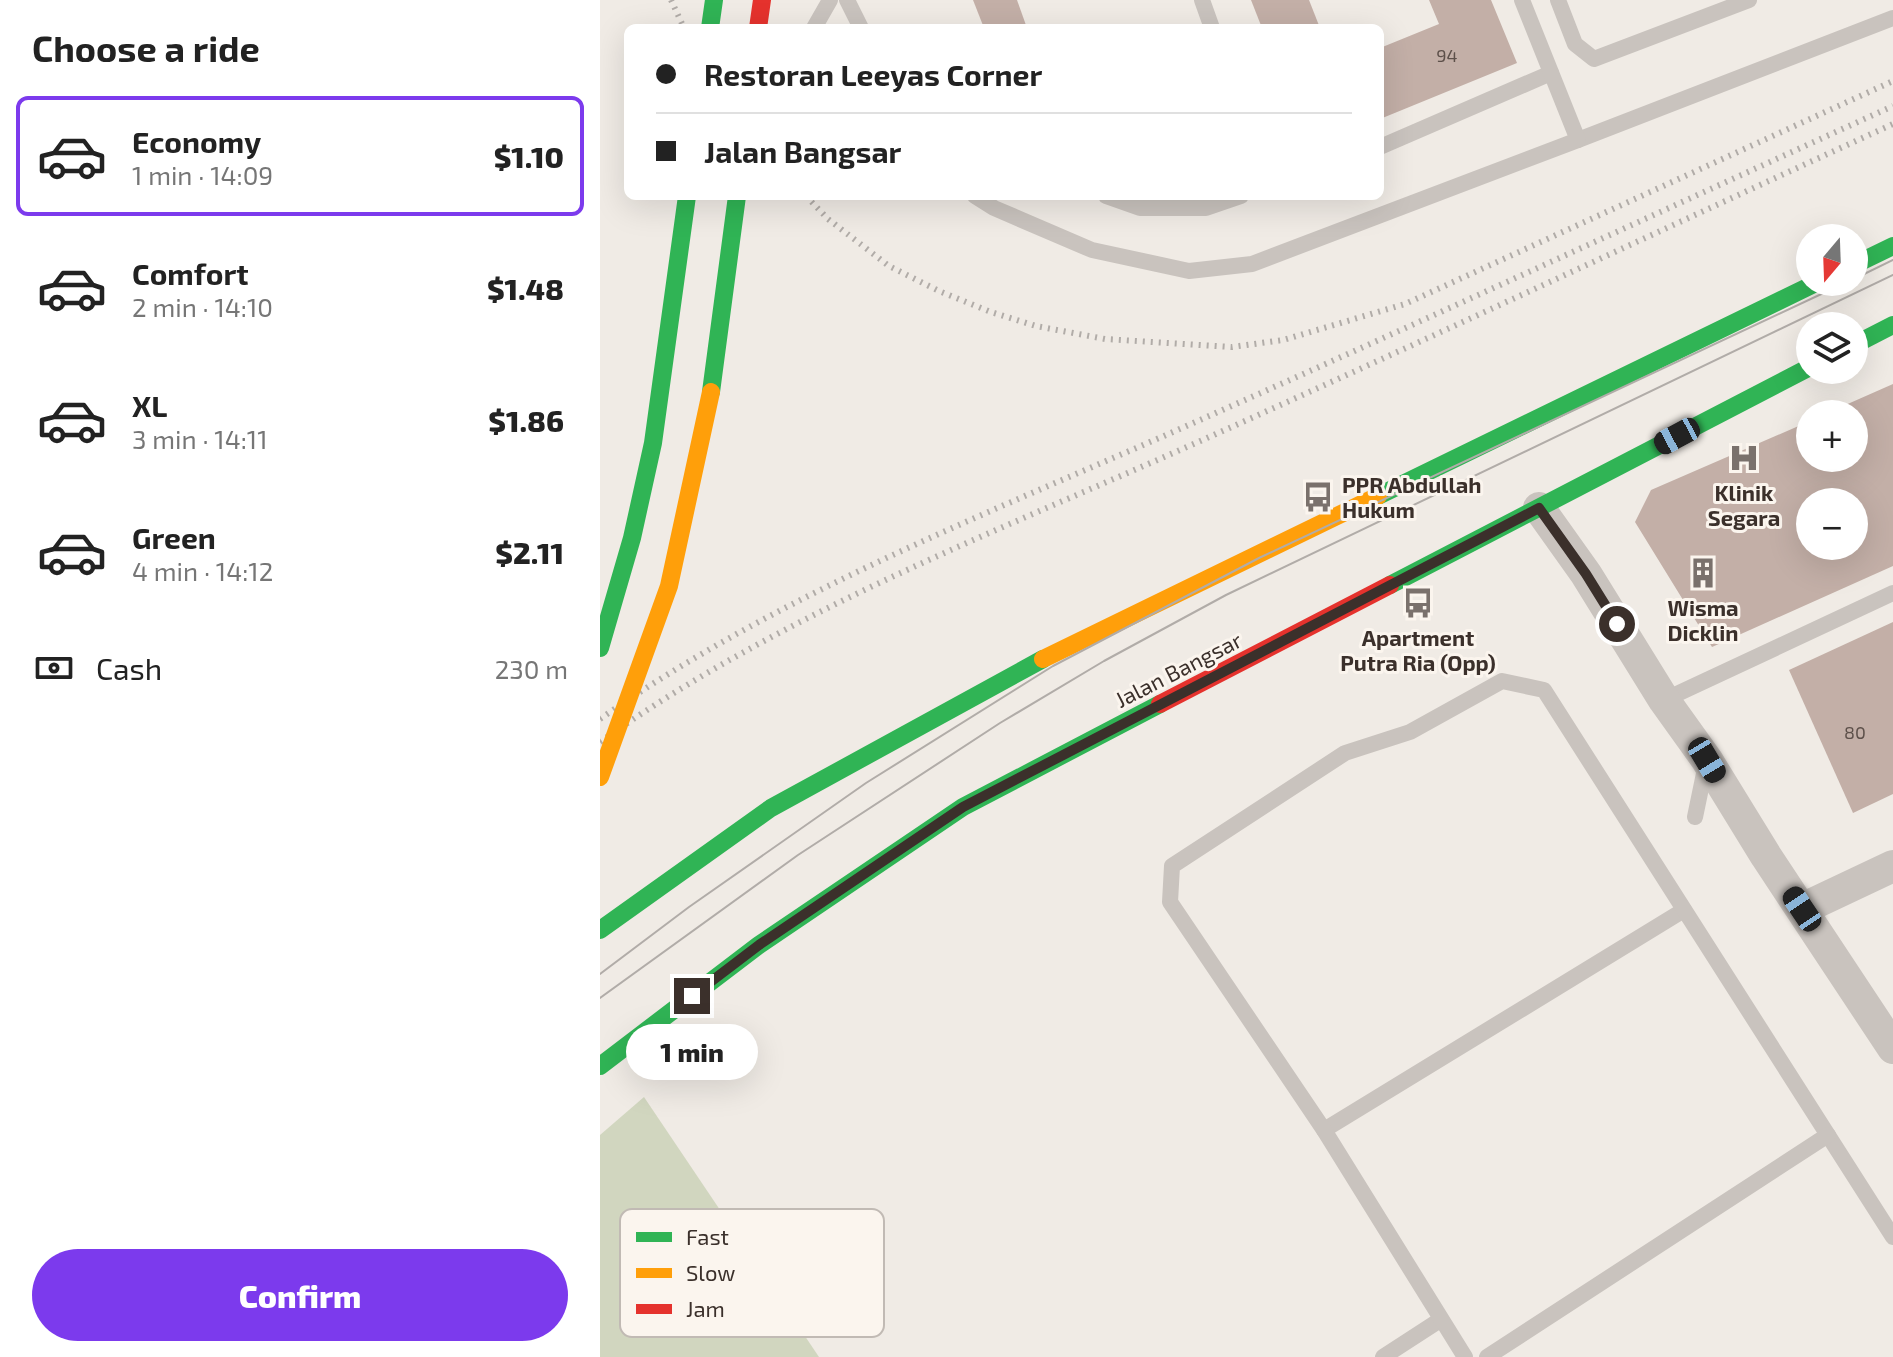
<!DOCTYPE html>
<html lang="en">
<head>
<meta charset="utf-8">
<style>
	:root { --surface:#fff; --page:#f6f6f6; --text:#222; --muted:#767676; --line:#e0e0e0; --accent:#7c3aed }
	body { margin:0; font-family:"Exo 2",sans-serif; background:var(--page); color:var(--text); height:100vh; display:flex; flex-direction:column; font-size:30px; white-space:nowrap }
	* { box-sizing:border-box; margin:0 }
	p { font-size:26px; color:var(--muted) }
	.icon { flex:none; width:44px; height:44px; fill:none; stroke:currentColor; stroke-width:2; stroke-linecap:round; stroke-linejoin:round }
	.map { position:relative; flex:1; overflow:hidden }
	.panel { display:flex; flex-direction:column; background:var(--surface); width:600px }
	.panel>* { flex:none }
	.top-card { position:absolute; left:24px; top:24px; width:760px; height:176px; border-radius:12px; box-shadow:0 8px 32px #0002; display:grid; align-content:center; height:176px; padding:0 32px; background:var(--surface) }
	.needle { width:52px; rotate:199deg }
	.tools { position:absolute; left:1196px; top:224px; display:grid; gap:16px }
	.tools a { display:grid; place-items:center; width:72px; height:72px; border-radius:50%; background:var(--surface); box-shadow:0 8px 32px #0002; font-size:40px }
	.end { position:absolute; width:36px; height:36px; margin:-18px; border:10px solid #3b302b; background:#fff; box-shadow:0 0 0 4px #fff }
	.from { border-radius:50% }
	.bubble { position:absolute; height:56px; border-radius:28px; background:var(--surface); box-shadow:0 8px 32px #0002; font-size:26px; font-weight:800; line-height:56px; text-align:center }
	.car { position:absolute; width:24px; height:48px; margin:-24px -12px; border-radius:10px; box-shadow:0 0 6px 2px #0007; background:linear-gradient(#222 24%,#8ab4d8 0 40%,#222 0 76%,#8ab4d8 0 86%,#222 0) }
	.top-card b { display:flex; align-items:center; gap:28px; height:76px; font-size:30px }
	.top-card b+b { border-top:2px solid var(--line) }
	.top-card i { width:20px; height:20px; background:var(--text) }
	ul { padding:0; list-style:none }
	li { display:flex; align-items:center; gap:24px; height:120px; margin:0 16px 12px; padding:0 16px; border:4px solid transparent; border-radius:12px }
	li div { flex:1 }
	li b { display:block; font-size:30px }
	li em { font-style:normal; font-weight:800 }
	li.active { border-color:var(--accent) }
	li>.icon { width:72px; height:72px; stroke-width:1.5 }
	h2 { padding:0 32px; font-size:36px; line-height:96px }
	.pay { display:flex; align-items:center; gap:20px; height:88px; padding:0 32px; font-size:30px }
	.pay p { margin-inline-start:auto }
	.action { display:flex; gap:16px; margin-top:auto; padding:16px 32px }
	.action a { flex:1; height:92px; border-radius:48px; background:var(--accent); color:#fff; font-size:32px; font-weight:800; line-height:92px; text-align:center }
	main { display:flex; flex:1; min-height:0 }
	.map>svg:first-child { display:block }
</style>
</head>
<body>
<main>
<section class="panel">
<h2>Choose a ride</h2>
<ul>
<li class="active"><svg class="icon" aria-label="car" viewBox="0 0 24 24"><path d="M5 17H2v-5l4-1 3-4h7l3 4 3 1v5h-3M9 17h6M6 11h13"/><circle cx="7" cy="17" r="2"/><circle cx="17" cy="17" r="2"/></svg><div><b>Economy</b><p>1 min · 14:09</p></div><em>$1.10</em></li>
<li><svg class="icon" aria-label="car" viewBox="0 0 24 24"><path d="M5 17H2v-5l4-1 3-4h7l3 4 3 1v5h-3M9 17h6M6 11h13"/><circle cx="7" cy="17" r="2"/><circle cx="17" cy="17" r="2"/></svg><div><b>Comfort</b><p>2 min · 14:10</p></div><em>$1.48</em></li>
<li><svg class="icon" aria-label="car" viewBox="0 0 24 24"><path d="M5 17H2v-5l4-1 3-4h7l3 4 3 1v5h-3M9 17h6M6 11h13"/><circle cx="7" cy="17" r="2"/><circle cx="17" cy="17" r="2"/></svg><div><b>XL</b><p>3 min · 14:11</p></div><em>$1.86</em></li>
<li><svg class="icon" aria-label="car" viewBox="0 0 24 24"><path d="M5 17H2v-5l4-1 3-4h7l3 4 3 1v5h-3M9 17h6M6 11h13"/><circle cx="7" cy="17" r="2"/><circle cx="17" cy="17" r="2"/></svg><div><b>Green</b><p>4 min · 14:12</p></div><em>$2.11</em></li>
</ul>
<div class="pay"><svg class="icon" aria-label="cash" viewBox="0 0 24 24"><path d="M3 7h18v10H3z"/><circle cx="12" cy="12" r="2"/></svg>Cash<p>230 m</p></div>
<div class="action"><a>Confirm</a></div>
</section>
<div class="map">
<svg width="1293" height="1357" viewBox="0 0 1293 1357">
	<rect width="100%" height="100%" fill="#f0ebe5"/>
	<polygon fill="#d1d6bf" points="44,1097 219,1357 0,1357 0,1135"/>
	<g fill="#c3afa7" fill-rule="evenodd">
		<polygon points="373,0 417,0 427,28 384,28"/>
		<polygon points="651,0 709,0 720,28 662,28"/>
		<polygon points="829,0 891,0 917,63 780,119 780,48 839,24"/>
		<path d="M1293,384V566L1112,647L1035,522L1051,490L1210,421V458H1254V414H1225ZM1210,502H1254V546H1210Z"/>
		<polygon points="1293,622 1293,794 1253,813 1189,670"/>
	</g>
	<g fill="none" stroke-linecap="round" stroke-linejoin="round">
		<g stroke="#c9c3be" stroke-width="16">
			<polyline points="247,0 261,28"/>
			<polyline points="602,0 612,28"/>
			<polyline points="958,0 975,44 994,59 1149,0"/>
			<polyline points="214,28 230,0"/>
			<polyline points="978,140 1293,18"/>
			<polyline points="780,147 951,73"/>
			<polyline points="375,196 394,208 492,250 589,271 652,264 978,140 922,0"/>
			<polyline points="506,196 540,208 606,208 641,196"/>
			<polyline points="1064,700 1293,593"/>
			<polyline points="1095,817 1106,764"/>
			<polyline points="724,1130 1084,910"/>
			<polyline points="783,1357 840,1320"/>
			<polyline points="865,1357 724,1130 570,902 572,866 745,753 810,732 902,681 944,690 1293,1237"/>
			<polyline points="887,1357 1228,1135"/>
		</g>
		<g stroke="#c9c3be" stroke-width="32">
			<polyline points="939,508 986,574 1064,700 1107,760 1166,856 1293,1048"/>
			<polyline points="1202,909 1293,866"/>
		</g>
		<g stroke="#30b455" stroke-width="18">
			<polyline points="110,28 114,0"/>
			<polyline points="1254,265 1293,246"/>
			<polyline points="1254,345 1293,325"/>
			<polyline points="778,496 1218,282"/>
			<polyline points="790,585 1210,367"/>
			<polyline points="0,648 32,538 53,443 87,196"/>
			<polyline points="0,930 171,808 443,659"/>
			<polyline points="0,1066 159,945 363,807 560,704"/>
		</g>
		<polyline stroke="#ff9f0a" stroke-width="18" points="443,659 778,496"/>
		<g stroke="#e5322d" stroke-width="18">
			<polyline points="158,28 162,0"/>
			<polyline points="560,704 790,585"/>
		</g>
		<g stroke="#b1aca8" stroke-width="2">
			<polyline points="1254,279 1293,260"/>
			<polyline points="0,974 89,907 266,783 453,666 659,558 1247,282"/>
			<polyline points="0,998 198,855 400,723 504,661 626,595 1293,275"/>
		</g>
		<g stroke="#b1aca8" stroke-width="6" stroke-dasharray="2 6" stroke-linecap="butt">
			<polyline points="71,0 84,28"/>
			<polyline points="206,196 228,219 289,266 339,291 391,312 436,326 505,339 632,347 683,340 805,304 1293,81"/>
			<path d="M0,719C181,592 390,513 591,424C826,320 1059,212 1293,106"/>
			<path d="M0,742C183,612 394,533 598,442C831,338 1061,230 1293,124"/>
		</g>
		<polyline stroke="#30b455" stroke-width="18" points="111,392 137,196"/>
		<polyline stroke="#ff9f0a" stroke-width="18" points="0,777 69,586 111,392"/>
	</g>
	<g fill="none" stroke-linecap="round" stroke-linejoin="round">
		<polyline stroke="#3b302b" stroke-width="10" points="92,996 159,945 363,807 939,508 986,574 1017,624"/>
	</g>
	<defs>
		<g id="hospital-bare" transform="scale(2.4)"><path d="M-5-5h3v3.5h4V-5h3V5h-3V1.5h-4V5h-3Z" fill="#7a716c" stroke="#fbf5ee" stroke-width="2.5" paint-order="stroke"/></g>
		<g id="bus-bare" transform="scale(2.4)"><path d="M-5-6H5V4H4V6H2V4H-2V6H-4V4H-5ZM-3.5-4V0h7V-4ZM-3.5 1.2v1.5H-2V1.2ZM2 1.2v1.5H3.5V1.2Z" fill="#7a716c" stroke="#fbf5ee" stroke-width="2.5" paint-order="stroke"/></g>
		<g id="building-bare" transform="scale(2.4)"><path d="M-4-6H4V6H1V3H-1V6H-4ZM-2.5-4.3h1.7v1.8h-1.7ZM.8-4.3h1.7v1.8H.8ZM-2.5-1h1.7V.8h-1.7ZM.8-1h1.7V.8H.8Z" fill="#7a716c" stroke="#fbf5ee" stroke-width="2.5" paint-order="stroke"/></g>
	</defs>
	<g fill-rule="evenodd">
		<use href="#hospital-bare" x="1144" y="458"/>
		<use href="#bus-bare" x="718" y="497"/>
		<use href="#building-bare" x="1103" y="573"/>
		<use href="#bus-bare" x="818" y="603"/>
	</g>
	<g text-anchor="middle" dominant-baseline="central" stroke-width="6" stroke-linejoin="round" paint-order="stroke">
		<g font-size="18" fill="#5d504a">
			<text x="847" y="55">94</text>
			<text x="1255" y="732">80</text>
		</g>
		<g font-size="22" font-weight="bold" fill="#3b302b" stroke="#fbf5ee">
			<text x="742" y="484" text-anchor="start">PPR Abdullah<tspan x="742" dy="25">Hukum</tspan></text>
			<text x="1144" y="492">Klinik<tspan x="1144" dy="25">Segara</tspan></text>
			<text x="1103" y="607">Wisma<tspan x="1103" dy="25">Dicklin</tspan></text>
			<text x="818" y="637">Apartment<tspan x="818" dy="25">Putra Ria (Opp)</tspan></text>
		</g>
		<g font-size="22" fill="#3b302b" stroke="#fbf5ee">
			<text transform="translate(578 669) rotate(-27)">Jalan Bangsar</text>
		</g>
	</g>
	<rect x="20" y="1209" width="264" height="128" rx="12" fill="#fbf5ee" stroke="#c1bab4" stroke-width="2"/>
	<rect x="36" y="1232" width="36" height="10" fill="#30b455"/>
	<rect x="36" y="1268" width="36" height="10" fill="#ff9f0a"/>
	<rect x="36" y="1304" width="36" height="10" fill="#e5322d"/>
	<g font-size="22" fill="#3b302b">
		<text x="86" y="1245">Fast</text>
		<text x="86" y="1281">Slow</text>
		<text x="86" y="1317">Jam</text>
	</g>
</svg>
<div class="tools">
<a><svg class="needle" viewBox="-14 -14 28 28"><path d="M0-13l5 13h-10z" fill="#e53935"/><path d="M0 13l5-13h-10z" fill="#767676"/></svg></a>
<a><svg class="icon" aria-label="layers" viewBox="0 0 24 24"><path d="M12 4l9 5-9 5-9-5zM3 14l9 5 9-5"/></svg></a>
<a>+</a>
<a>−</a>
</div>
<i class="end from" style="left:1017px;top:624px"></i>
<i class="end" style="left:92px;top:996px"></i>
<div class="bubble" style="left:26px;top:1024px;width:132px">1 min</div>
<i class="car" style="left:1077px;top:436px;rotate:242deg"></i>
<i class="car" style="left:1107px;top:760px;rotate:149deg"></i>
<i class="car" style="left:1202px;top:909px;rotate:326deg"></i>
<div class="top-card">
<b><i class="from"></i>Restoran Leeyas Corner</b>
<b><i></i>Jalan Bangsar</b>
</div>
</div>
</main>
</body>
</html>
